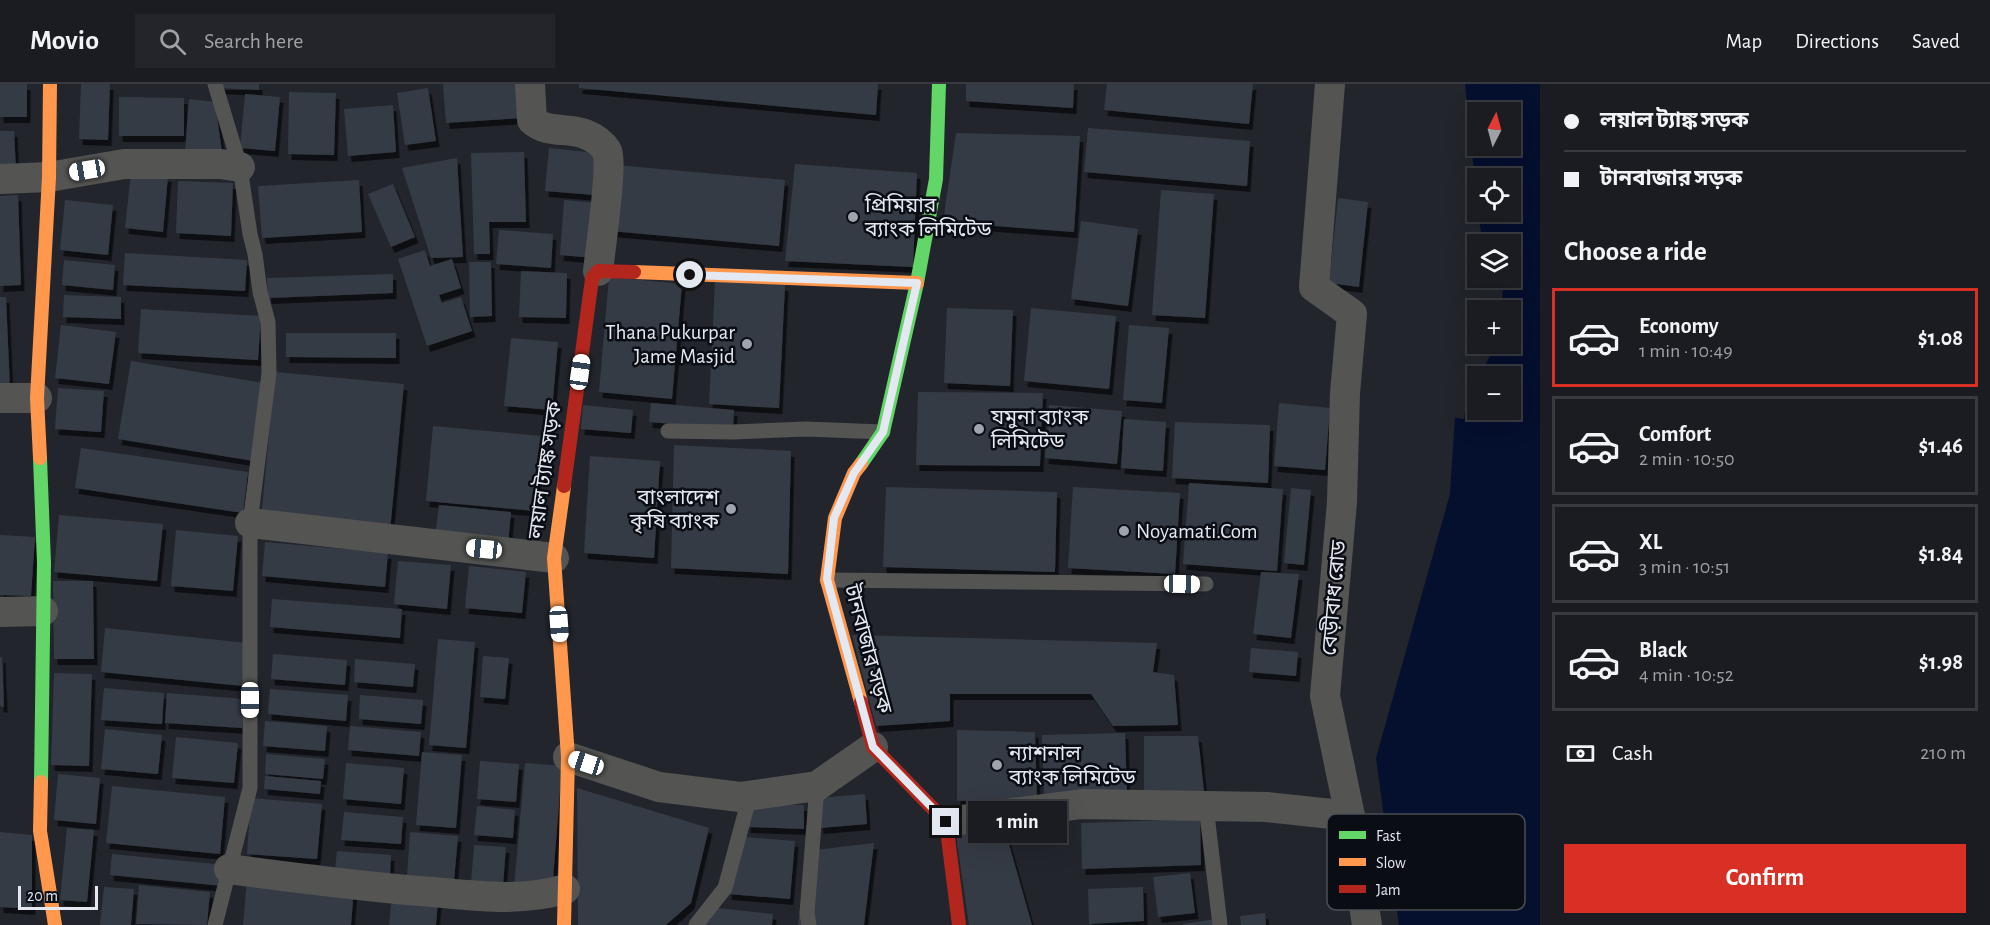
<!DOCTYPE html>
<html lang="en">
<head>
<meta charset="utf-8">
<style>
	:root { --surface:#1a1c21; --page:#23252a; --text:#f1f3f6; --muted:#9fa1a5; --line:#383a3f; --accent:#d93025 }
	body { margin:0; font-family:"Alegreya Sans","Noto Sans Bengali",sans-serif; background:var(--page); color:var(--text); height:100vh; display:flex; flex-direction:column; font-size:22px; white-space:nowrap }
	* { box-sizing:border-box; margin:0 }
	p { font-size:20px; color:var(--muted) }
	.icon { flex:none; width:33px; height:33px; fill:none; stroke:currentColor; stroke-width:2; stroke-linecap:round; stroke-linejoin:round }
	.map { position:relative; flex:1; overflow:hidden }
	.details { display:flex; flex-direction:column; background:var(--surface); width:450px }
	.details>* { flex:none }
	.hud { display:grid; align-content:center; height:132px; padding:0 24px; background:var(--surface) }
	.needle { width:39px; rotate:6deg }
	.controls { position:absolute; left:1467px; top:18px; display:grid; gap:12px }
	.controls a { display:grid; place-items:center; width:54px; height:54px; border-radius:0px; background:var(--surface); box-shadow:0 6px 24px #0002,0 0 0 2px var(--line); font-size:30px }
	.scale { position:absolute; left:18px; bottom:15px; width:80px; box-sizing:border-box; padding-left:6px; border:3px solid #e3e8f1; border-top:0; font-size:16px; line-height:21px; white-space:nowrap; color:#e3e8f1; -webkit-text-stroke:4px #0a0d13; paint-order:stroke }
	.end { position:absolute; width:27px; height:27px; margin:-14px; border:8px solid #e3e8f1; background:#111; box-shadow:0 0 0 3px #111 }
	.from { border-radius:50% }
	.bubble { position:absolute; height:42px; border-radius:0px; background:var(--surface); box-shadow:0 6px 24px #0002,0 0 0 2px var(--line); font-size:20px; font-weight:700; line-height:42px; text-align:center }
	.car { position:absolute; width:18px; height:36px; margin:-18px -9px; border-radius:8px; box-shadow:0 0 4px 2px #0007; background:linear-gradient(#fff 24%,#345 0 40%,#fff 0 76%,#345 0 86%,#fff 0) }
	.hud b { display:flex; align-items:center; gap:21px; height:57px; font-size:22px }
	.hud b+b { border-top:2px solid var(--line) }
	.hud i { width:15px; height:15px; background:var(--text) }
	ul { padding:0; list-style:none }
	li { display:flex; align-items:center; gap:18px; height:99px; margin:0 12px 9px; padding:0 12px; border:3px solid var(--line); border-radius:0px }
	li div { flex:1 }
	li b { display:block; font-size:22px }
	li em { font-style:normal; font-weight:700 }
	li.active { border-color:var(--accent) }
	li>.icon { width:54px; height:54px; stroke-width:1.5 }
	h2 { padding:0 24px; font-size:27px; line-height:72px }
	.pay { display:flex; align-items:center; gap:15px; height:66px; padding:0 24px; font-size:22px }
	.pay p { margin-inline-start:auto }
	.cta { display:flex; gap:12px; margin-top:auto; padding:12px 24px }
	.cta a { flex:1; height:69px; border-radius:0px; background:var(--accent); color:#fff; font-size:24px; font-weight:700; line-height:69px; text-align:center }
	header { display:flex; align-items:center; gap:36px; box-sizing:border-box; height:84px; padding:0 30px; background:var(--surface); border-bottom:2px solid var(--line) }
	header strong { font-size:28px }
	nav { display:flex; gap:33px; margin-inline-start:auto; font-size:21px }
	.search { width:420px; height:54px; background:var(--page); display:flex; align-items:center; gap:15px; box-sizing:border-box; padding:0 21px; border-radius:0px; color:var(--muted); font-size:22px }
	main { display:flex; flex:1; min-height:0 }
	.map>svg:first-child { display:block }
</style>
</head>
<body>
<header>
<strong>Movio</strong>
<div class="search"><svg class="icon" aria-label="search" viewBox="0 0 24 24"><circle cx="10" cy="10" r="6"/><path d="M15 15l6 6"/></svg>Search here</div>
<nav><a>Map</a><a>Directions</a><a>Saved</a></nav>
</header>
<main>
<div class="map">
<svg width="1540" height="841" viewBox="0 0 1540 841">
	<defs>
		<filter id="shadow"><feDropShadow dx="3.5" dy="6" stdDeviation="0" flood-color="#0009"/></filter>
	</defs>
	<rect width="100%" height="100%" fill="#22252c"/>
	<path fill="#050f2e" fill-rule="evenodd" d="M1465,0H1540V841H1399L1376,674L1450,410L1455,333L1477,294L1478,326H1510V292H1479L1493,267V260H1510V226H1489L1486,194H1510V160H1482L1479,128H1510V94H1478L1477,117ZM1478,28H1510V62H1478Z"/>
	<g fill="#22252c">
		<polygon points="1483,194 1504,196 1501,226 1486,226"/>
		<polygon points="1468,305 1464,335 1452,333 1453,331"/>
	</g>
	<g fill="#353b44" filter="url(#shadow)">
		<rect x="0" y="0" width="27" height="33"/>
		<polygon points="81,0 110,0 108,56 79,55"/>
		<polygon points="218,0 259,0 259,6 218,4"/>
		<polygon points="443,0 520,0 522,34 446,39"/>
		<polygon points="579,0 878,0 876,31 579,4"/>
		<polygon points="966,0 1074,0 1073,24 966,17"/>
		<polygon points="1107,0 1253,0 1249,40 1104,26"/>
		<polygon points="428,4 436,57 405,61 397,9"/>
		<polygon points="289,8 336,9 334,71 288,70"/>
		<polygon points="245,10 280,13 275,67 240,64"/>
		<polygon points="119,13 184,14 184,52 119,52"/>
		<polygon points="189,15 215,18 222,68 185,68"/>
		<polygon points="393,21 396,68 348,72 344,25"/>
		<polygon points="1088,44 1250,57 1247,102 1084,88"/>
		<polygon points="0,47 14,47 16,86 0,86"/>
		<polygon points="956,49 1080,52 1074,148 943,138"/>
		<polygon points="549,64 597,69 594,111 545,107"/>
		<polygon points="524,68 526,138 489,138 490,170 474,170 471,69"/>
		<polygon points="457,74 463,173 431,174 402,84"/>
		<polygon points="795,80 917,89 913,183 785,177"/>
		<polygon points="616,81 785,96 779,162 610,147"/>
		<polygon points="131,88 168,92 163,148 125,144"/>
		<polygon points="359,96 362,148 262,154 258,102"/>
		<polygon points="178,97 233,99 231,152 176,149"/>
		<polygon points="393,100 415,153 391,163 368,110"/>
		<polygon points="1161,106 1214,110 1205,234 1152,231"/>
		<polygon points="18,111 21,201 0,202 0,112"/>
		<polygon points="1338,114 1368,118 1359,203 1329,199"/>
		<polygon points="65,116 113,121 108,171 60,166"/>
		<polygon points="564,116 599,119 595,174 560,171"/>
		<polygon points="1081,137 1138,145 1128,222 1071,215"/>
		<polygon points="499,146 553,150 551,184 496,180"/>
		<polygon points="425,166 430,182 452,175 461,204 439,211 442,219 461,213 472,247 427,262 398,175"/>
		<polygon points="125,169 247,176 245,207 123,201"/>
		<polygon points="64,176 115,181 113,206 62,201"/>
		<polygon points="469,178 491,178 492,232 470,233"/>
		<polygon points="521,187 567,189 566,234 519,233"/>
		<polygon points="393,190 393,209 268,214 267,194"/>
		<polygon points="609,193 682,200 672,315 599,308"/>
		<polygon points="715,198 785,201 779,324 709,320"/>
		<polygon points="64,211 121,213 121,235 63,233"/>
		<polygon points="0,213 6,213 10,305 0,305"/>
		<polygon points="947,224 1013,226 1010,302 944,299"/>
		<polygon points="1031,224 1116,232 1109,305 1024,297"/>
		<polygon points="141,225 261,232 258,276 138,269"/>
		<polygon points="61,241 116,248 109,300 55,294"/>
		<polygon points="1129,241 1169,244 1162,319 1123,316"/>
		<polygon points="286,249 396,249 396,274 286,273"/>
		<polygon points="511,254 558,258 552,326 504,322"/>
		<polygon points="131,277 264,299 254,377 118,355"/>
		<polygon points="275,288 404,300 390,447 261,435"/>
		<polygon points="58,304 104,307 101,348 55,345"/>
		<polygon points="918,308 1043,309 1040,382 916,381"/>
		<polygon points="651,319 734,326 733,345 649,338"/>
		<polygon points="1279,319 1330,324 1325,386 1274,382"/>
		<polygon points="583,321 633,326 631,349 581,345"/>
		<polygon points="1049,321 1122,327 1117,380 1045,374"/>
		<polygon points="1124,335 1166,338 1163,387 1121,384"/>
		<polygon points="1175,338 1270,341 1268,399 1172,394"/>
		<polygon points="433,342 542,352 535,427 426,417"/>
		<polygon points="674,361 791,367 788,490 671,484"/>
		<polygon points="81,364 248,388 243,429 75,404"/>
		<polygon points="590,372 660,377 654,474 584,469"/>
		<polygon points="1189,399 1283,405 1277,487 1183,480"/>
		<polygon points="886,403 1057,408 1055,488 883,483"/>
		<polygon points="1073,403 1180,409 1175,490 1068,484"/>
		<polygon points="1291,404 1311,406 1304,481 1284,479"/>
		<polygon points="439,421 511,428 508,461 435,454"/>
		<polygon points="59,431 163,440 157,497 54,488"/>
		<polygon points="176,446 238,452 233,507 171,502"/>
		<polygon points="0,451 35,453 31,512 0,511"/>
		<polygon points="265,458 388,469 385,503 262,492"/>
		<polygon points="398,477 451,481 447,525 394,520"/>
		<polygon points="469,482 526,488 522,529 465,524"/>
		<polygon points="1261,488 1299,490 1291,554 1253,550"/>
		<polygon points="53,497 93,497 94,575 54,575"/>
		<polygon points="272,515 402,525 400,554 270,543"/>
		<polygon points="105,544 247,559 243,602 101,588"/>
		<polygon points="852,551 1157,559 1153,588 1174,591 1178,641 1113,642 1091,610 950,610 950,637 876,642"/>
		<polygon points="438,555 475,558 466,664 429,661"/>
		<polygon points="1251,564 1298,568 1296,592 1249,588"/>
		<polygon points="273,570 347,576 345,601 271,595"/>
		<polygon points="483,572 509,574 505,615 480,613"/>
		<polygon points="0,573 2,573 4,623 0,622"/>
		<polygon points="355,575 415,580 413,603 354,598"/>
		<polygon points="54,589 92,590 89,682 51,681"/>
		<polygon points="104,604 164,609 162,640 101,636"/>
		<polygon points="270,605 348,611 346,637 268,630"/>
		<polygon points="167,609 244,615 242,644 165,639"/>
		<polygon points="360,611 423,616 421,640 359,635"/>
		<polygon points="265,637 327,642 325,667 263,662"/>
		<polygon points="350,642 421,648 419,672 348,666"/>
		<polygon points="105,645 162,651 158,690 101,685"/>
		<polygon points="957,646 1035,648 1037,715 957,717"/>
		<polygon points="1125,649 1127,709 1044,711 1042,651"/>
		<polygon points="1144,652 1198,652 1204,707 1144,707"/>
		<polygon points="176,653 238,659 234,699 172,694"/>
		<polygon points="422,668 462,671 456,744 416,741"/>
		<polygon points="266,670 325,675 323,695 265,690"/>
		<polygon points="480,677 519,680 516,718 477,715"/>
		<polygon points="346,679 404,684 401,720 343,715"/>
		<polygon points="525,679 562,682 552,807 514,803"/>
		<polygon points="58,690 100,694 96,740 54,736"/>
		<polygon points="265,692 321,697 320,710 264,705"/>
		<polygon points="112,702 225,713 220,770 106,759"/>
		<polygon points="577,704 709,744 691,819 666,841 578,841"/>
		<polygon points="865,710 867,740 820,744 817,714"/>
		<polygon points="251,714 322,720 317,775 247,770"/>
		<polygon points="748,720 804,721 804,745 747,743"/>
		<polygon points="477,722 515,726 513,754 474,751"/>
		<polygon points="344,728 403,733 401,760 341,756"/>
		<polygon points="1200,735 1201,781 1082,785 1081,739"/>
		<polygon points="67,744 94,746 87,818 60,816"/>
		<polygon points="1005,746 1032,841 969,841 956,751"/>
		<polygon points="0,748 32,751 32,825 0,823"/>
		<polygon points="410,748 458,752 454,797 407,793"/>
		<polygon points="732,752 795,757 790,815 728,810"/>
		<polygon points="874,759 864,841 798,841 807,767"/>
		<polygon points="474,761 506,763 503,801 471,799"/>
		<polygon points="337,767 391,771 390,790 335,785"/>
		<polygon points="112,770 225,781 223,802 110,791"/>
		<polygon points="1190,789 1195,829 1158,833 1153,793"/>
		<polygon points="247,795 354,804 351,841 243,841"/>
		<polygon points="139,801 210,808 207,841 136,840"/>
		<polygon points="104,803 134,805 131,841 100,841"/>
		<polygon points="1143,803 1144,837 1089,840 1088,805"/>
		<polygon points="392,812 438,815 436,841 389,841"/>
		<polygon points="707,823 773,830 772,841 705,841"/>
		<polygon points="1265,829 1266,841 1241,841 1240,832"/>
		<polygon points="1215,835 1215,841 1183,841 1183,840"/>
	</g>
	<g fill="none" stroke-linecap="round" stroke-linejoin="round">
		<g stroke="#545453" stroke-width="15">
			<polyline points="215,0 240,83 250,150 255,170 260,208 268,238 269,289 250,439 250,704 215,841"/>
			<polyline points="668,347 732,348 806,345 883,348"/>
			<polyline points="827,496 1206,500"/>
			<polyline points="1206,722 1220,841"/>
			<polyline points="696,841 725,804 750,711"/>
			<polyline points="809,841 807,829 817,702"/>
		</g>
		<g stroke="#545453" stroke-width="30">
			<path d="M530,0L532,36C547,50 567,43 585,50C593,53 602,59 607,67C613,77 600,169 598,187"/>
			<polyline points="1330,0 1314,203 1352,230 1345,309 1342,418 1325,612 1350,732 1367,841"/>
			<polyline points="0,95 49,93 124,80 221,80 240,83"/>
			<polyline points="0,314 37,314"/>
			<polyline points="250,439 554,474"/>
			<polyline points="0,528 43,527"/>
			<polyline points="568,673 659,703 740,713 817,702 873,663"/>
			<polyline points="946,738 1082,720 1267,723 1350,732"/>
			<path d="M229,785C297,794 364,803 433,808C476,812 522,818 565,805"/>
		</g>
		<g stroke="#63d668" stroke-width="14">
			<polyline points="40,374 44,479 41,698"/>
			<polyline points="861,380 883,348 917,199 936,95 939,0"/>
		</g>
		<g stroke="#ff974d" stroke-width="14">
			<polyline points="634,188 917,199"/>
			<polyline points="40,374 37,314 49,93 50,0"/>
			<polyline points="861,380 854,389 835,434 827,496 861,618"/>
			<polyline points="564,402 554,474 568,673 564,841"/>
			<polyline points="41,698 40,747 55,841"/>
		</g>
		<g stroke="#b3261e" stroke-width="14">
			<polyline points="564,402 592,195 598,187 634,188"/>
			<polyline points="861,618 873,663 946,738 959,841"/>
		</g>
	</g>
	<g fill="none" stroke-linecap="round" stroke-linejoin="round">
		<polyline stroke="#e3e8f1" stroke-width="8" points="690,191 917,199 883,348 854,389 834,434 827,495 873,663 946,738"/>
	</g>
	<g fill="#9fa4ac" stroke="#0a0d13" stroke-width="2">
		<circle cx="853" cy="133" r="6"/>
		<circle cx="747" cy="260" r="6"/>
		<circle cx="979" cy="345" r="6"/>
		<circle cx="731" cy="425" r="6"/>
		<circle cx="1124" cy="447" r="6"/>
		<circle cx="997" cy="681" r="6"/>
	</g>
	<g text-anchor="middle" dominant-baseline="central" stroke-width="5" stroke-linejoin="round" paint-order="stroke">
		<g font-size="21" fill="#e3e8f1" stroke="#0a0d13" text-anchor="start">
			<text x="865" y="121">প্রিমিয়ার<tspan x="865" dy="24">ব্যাংক লিমিটেড</tspan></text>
			<text x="735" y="248" text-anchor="end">Thana Pukurpar<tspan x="735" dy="24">Jame Masjid</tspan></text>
			<text x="991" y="333">যমুনা ব্যাংক<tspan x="991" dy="24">লিমিটেড</tspan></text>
			<text x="719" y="413" text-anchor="end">বাংলাদেশ<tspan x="719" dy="24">কৃষি ব্যাংক</tspan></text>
			<text x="1136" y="447">Noyamati.Com</text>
			<text x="1009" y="669">ন্যাশনাল<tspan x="1009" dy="24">ব্যাংক লিমিটেড</tspan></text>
		</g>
		<g font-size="21" fill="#e3e8f1" stroke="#0a0d13">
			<text transform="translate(545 386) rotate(-82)">লয়াল ট্যাঙ্ক সড়ক</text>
			<text transform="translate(1334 514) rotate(-85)">বেড়ীবাধ রোড</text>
			<text transform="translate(868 565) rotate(75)">টানবাজার সড়ক</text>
		</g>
	</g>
	<rect x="1327" y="730" width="198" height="96" rx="9" fill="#0a0d13" stroke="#4b4f56" stroke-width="1.5"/>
	<rect x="1339" y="747" width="27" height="8" fill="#63d668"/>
	<rect x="1339" y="774" width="27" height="8" fill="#ff974d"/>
	<rect x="1339" y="801" width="27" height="8" fill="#b3261e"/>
	<g font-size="16" fill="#e3e8f1">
		<text x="1376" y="757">Fast</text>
		<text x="1376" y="784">Slow</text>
		<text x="1376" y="811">Jam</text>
	</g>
</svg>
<div class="controls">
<a><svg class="needle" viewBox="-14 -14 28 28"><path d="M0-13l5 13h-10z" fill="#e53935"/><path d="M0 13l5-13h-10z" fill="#9fa1a5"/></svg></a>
<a><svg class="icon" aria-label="locate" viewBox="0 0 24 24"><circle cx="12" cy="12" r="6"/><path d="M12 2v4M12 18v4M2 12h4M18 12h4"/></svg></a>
<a><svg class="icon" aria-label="layers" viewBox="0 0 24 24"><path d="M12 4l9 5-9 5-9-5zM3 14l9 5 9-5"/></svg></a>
<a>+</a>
<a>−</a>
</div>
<div class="scale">20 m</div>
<i class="end from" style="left:690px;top:191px"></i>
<i class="end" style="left:946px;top:738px"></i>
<div class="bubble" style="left:968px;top:717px;width:99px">1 min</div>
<i class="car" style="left:87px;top:86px;rotate:260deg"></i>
<i class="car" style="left:580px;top:288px;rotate:8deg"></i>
<i class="car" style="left:484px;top:465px;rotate:276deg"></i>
<i class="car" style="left:1182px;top:500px;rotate:91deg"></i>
<i class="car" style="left:559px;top:540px;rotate:176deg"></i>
<i class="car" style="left:250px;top:616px;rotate:180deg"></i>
<i class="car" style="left:586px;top:679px;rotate:288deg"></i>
</div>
<section class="details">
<div class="hud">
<b><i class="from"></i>লয়াল ট্যাঙ্ক সড়ক</b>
<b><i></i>টানবাজার সড়ক</b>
</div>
<h2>Choose a ride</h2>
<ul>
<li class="active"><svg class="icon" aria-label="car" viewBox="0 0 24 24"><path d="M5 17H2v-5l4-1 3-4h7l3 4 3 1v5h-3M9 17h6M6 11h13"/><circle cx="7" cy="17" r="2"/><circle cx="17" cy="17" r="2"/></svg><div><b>Economy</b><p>1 min · 10:49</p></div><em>$1.08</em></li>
<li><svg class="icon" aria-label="car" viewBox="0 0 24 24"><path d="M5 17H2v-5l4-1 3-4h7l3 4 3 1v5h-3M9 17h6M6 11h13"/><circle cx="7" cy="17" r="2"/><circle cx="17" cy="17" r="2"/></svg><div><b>Comfort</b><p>2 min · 10:50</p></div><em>$1.46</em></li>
<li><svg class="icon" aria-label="car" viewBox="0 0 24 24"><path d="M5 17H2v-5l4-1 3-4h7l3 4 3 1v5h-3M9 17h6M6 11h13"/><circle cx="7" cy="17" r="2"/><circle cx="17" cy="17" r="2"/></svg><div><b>XL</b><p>3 min · 10:51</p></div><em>$1.84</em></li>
<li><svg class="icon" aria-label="car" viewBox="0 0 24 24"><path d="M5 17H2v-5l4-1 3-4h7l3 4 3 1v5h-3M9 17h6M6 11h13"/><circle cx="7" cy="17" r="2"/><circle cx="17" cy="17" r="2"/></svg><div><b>Black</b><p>4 min · 10:52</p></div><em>$1.98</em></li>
</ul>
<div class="pay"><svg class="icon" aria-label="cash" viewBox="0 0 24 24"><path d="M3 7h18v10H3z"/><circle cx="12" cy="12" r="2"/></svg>Cash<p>210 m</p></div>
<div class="cta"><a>Confirm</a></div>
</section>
</main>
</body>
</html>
